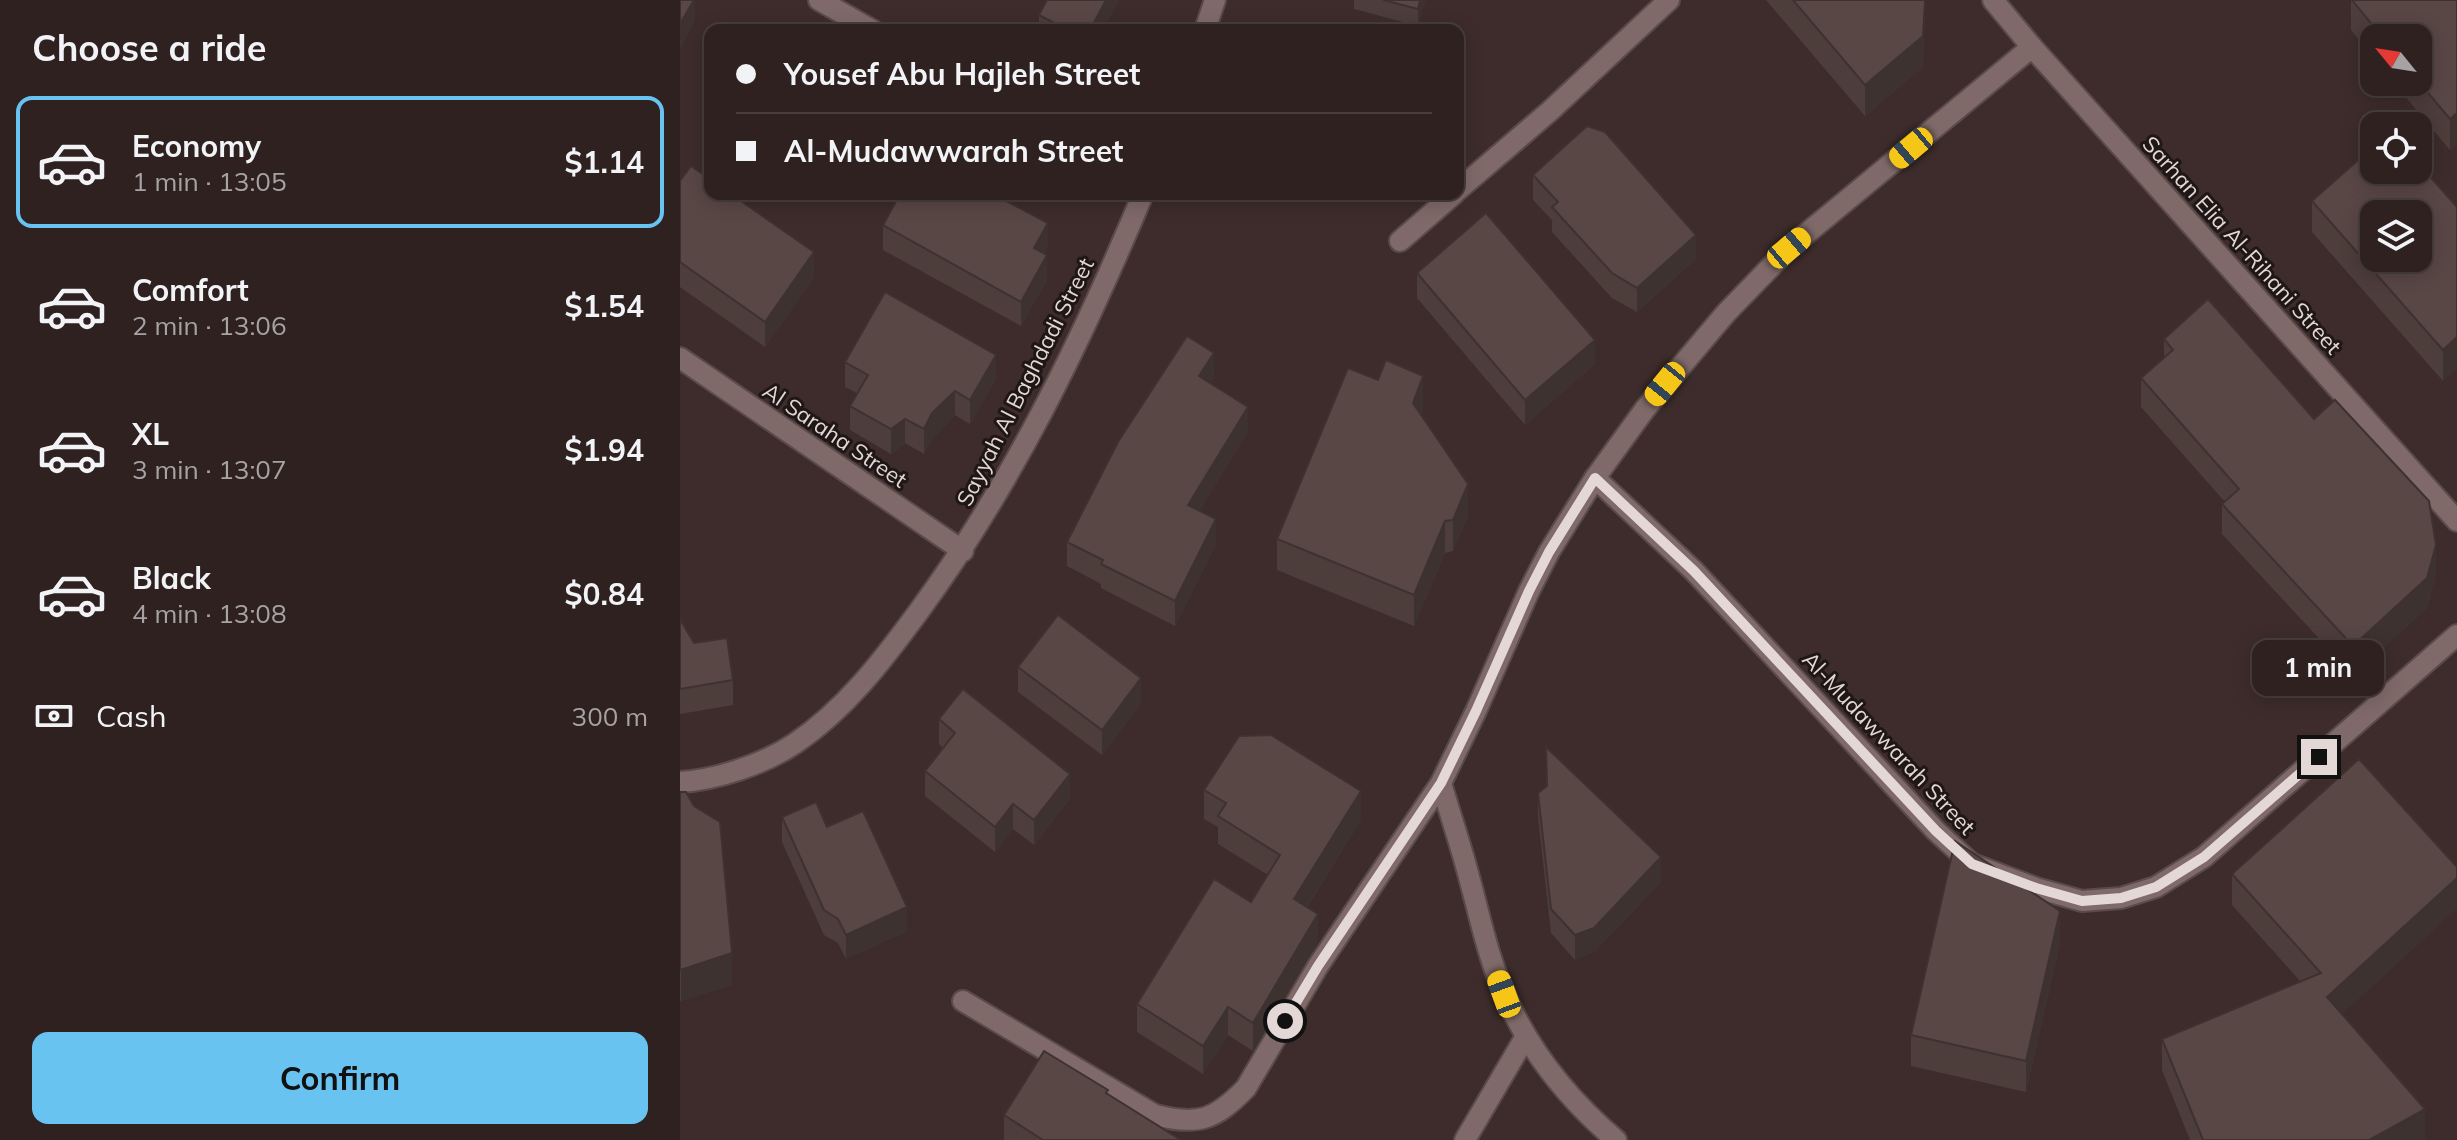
<!DOCTYPE html>
<html lang="en">
<head>
<meta charset="utf-8">
<style>
	:root { --surface:#2e2120; --page:#3a2e2d; --text:#f1f3f6; --muted:#a7a3a5; --line:#493e3e; --accent:#69c3f1 }
	body { margin:0; font-family:Mulish,sans-serif; background:var(--page); color:var(--text); height:100vh; display:flex; flex-direction:column; font-size:30px; white-space:nowrap }
	* { box-sizing:border-box; margin:0 }
	p { font-size:26px; color:var(--muted) }
	.icon { flex:none; width:44px; height:44px; fill:none; stroke:currentColor; stroke-width:2; stroke-linecap:round; stroke-linejoin:round }
	.map { position:relative; flex:1; overflow:hidden }
	.panel { display:flex; flex-direction:column; background:var(--surface); width:680px }
	.panel>* { flex:none }
	.hud { position:absolute; left:24px; top:24px; width:760px; height:176px; border-radius:16px; box-shadow:0 4px 20px #0003,0 0 0 2px var(--line); display:grid; align-content:center; height:176px; padding:0 32px; background:var(--surface) }
	.needle { width:52px; rotate:300deg }
	.tools { position:absolute; left:1680px; top:24px; display:grid; gap:16px }
	.tools a { display:grid; place-items:center; width:72px; height:72px; border-radius:16px; background:var(--surface); box-shadow:0 4px 20px #0003,0 0 0 2px var(--line); font-size:40px }
	.end { position:absolute; width:36px; height:36px; margin:-18px; border:10px solid #e4d8d7; background:#111; box-shadow:0 0 0 4px #111 }
	.from { border-radius:50% }
	.bubble { position:absolute; height:56px; border-radius:16px; background:var(--surface); box-shadow:0 4px 20px #0003,0 0 0 2px var(--line); font-size:26px; font-weight:700; line-height:56px; text-align:center }
	.car { position:absolute; width:24px; height:48px; margin:-24px -12px; border-radius:10px; box-shadow:0 0 6px 2px #0007; background:linear-gradient(#f5c518 24%,#345 0 40%,#f5c518 0 76%,#345 0 86%,#f5c518 0) }
	.hud b { display:flex; align-items:center; gap:28px; height:76px; font-size:30px }
	.hud b+b { border-top:2px solid var(--line) }
	.hud i { width:20px; height:20px; background:var(--text) }
	ul { padding:0; list-style:none }
	li { display:flex; align-items:center; gap:24px; height:132px; margin:0 16px 12px; padding:0 16px; border:4px solid transparent; border-radius:16px }
	li div { flex:1 }
	li b { display:block; font-size:30px }
	li em { font-style:normal; font-weight:700 }
	li.current { border-color:var(--accent) }
	li>.icon { width:72px; height:72px; stroke-width:1.5 }
	h2 { padding:0 32px; font-size:36px; line-height:96px }
	.pay { display:flex; align-items:center; gap:20px; height:88px; padding:0 32px; font-size:30px }
	.pay p { margin-inline-start:auto }
	.cta { display:flex; gap:16px; margin-top:auto; padding:16px 32px }
	.cta a { flex:1; height:92px; border-radius:16px; background:var(--accent); color:#111; font-size:32px; font-weight:700; line-height:92px; text-align:center }
	main { display:flex; flex:1; min-height:0 }
	.map>svg:first-child { display:block }
</style>
</head>
<body>
<main>
<section class="panel">
<h2>Choose a ride</h2>
<ul>
<li class="current"><svg class="icon" aria-label="car" viewBox="0 0 24 24"><path d="M5 17H2v-5l4-1 3-4h7l3 4 3 1v5h-3M9 17h6M6 11h13"/><circle cx="7" cy="17" r="2"/><circle cx="17" cy="17" r="2"/></svg><div><b>Economy</b><p>1 min · 13:05</p></div><em>$1.14</em></li>
<li><svg class="icon" aria-label="car" viewBox="0 0 24 24"><path d="M5 17H2v-5l4-1 3-4h7l3 4 3 1v5h-3M9 17h6M6 11h13"/><circle cx="7" cy="17" r="2"/><circle cx="17" cy="17" r="2"/></svg><div><b>Comfort</b><p>2 min · 13:06</p></div><em>$1.54</em></li>
<li><svg class="icon" aria-label="car" viewBox="0 0 24 24"><path d="M5 17H2v-5l4-1 3-4h7l3 4 3 1v5h-3M9 17h6M6 11h13"/><circle cx="7" cy="17" r="2"/><circle cx="17" cy="17" r="2"/></svg><div><b>XL</b><p>3 min · 13:07</p></div><em>$1.94</em></li>
<li><svg class="icon" aria-label="car" viewBox="0 0 24 24"><path d="M5 17H2v-5l4-1 3-4h7l3 4 3 1v5h-3M9 17h6M6 11h13"/><circle cx="7" cy="17" r="2"/><circle cx="17" cy="17" r="2"/></svg><div><b>Black</b><p>4 min · 13:08</p></div><em>$0.84</em></li>
</ul>
<div class="pay"><svg class="icon" aria-label="cash" viewBox="0 0 24 24"><path d="M3 7h18v10H3z"/><circle cx="12" cy="12" r="2"/></svg>Cash<p>300 m</p></div>
<div class="cta"><a>Confirm</a></div>
</section>
<div class="map">
<svg width="1777" height="1140" viewBox="0 0 1777 1140">
	<rect width="100%" height="100%" fill="#3d2c2b"/>
	<g fill="none" stroke-linecap="round" stroke-linejoin="round">
		<g stroke="#5a4b4a" stroke-width="24">
			<g id="minor">
				<polyline points="139,0 192,30"/>
				<polyline points="1313,0 1352,47 1777,521"/>
				<polyline points="525,30 535,0"/>
				<polyline points="778,190 870,111 989,0"/>
				<polyline points="720,241 774,194"/>
				<polyline points="0,358 283,551"/>
				<polyline points="915,478 1014,571 1256,831 1292,864 1356,888 1402,901 1441,898 1476,887 1524,857 1777,635"/>
				<path d="M0,782C36,780 84,764 114,744C165,710 203,660 239,611C333,483 402,340 463,194"/>
				<path d="M761,783C770,814 781,846 789,877C800,917 808,958 825,995C850,1052 889,1100 936,1140"/>
				<path d="M283,1001L475,1115C518,1126 535,1120 566,1088L638,966L761,783L796,711L849,591L869,552L915,478L965,409L1046,313L1109,248L1352,47"/>
				<polyline points="785,1140 846,1036"/>
			</g>
		</g>
		<use href="#minor" stroke="#7f6a69" stroke-width="20"/>
	</g>
	<g fill="#4d3d3b">
		<polygon points="367,0 439,0 423,30 359,30 359,15"/>
		<polygon points="674,0 745,0 738,26 674,9"/>
		<polygon points="1086,0 1245,0 1243,67 1185,116"/>
		<polygon points="1671,0 1777,0 1777,144 1770,150 1713,82 1738,82 1738,38 1694,38 1694,58 1671,30"/>
		<polygon points="853,175 1016,259 957,312 932,298 872,232 872,220 853,200"/>
		<polygon points="0,181 134,277 85,347 0,287"/>
		<polygon points="156,194 174,194 169,202"/>
		<polygon points="208,194 313,194 368,247 364,254 367,280 341,326 203,250 203,225 217,199"/>
		<polygon points="626,194 641,194 639,199"/>
		<polygon points="1632,201 1777,207 1763,381 1632,232"/>
		<polygon points="737,273 915,364 845,425 737,298"/>
		<polygon points="1484,339 1756,574 1747,608 1673,675 1542,534 1542,504 1545,502 1461,407 1461,378 1484,358"/>
		<polygon points="165,362 316,379 290,424 275,415 252,438 244,454 225,443 211,454 170,430 170,406 177,393 165,387"/>
		<polygon points="534,378 530,383 568,432 519,511 536,544 495,626 421,588 421,584 387,566 387,542"/>
		<polygon points="743,407 741,414 788,515 773,551 765,553 734,626 597,570 597,539"/>
		<polygon points="0,619 14,643 53,680 53,705 0,714"/>
		<polygon points="338,667 461,703 422,755 338,692"/>
		<polygon points="259,719 390,799 354,845 333,829 315,852 245,796 245,771 263,748 259,744"/>
		<polygon points="866,747 981,882 914,952 895,960 871,933 858,817 858,793 866,786"/>
		<polygon points="1679,759 1662,1014 1745,1140 1510,1140 1482,1070 1482,1039 1620,981 1552,905 1552,874"/>
		<polygon points="524,790 681,820 627,907 638,942 573,1051 548,1035 523,1074 457,1032 457,1004 571,902 588,875 538,844 538,827 524,819"/>
		<polygon points="0,792 52,985 0,1001"/>
		<polygon points="102,817 147,827 227,931 166,959 158,943 144,935 102,842"/>
		<polygon points="1380,943 1346,1092 1231,1066 1231,1035"/>
		<polygon points="324,1115 501,1140 324,1140"/>
	</g>
	<g fill="#3e3230">
		<polygon points="14,0 15,0 15,22 0,49 0,24"/>
		<polygon points="426,0 439,0 423,30 410,30"/>
		<polygon points="740,0 745,0 738,26 738,9"/>
		<polygon points="1245,0 1243,67 1185,116 1185,85"/>
		<polygon points="1777,113 1777,144 1770,150 1770,119"/>
		<polygon points="368,223 368,247 354,272 354,248"/>
		<polygon points="1016,235 1016,259 957,312 957,288"/>
		<polygon points="134,252 134,277 85,347 85,322"/>
		<polygon points="367,255 367,280 341,326 341,302"/>
		<polygon points="1777,337 1777,369 1763,381 1763,350"/>
		<polygon points="915,340 915,364 845,425 845,400"/>
		<polygon points="534,353 534,378 519,401 519,376"/>
		<polygon points="316,355 316,379 290,424 290,400"/>
		<polygon points="743,376 743,407 733,434 733,403"/>
		<polygon points="275,391 275,415 252,438 244,454 244,429 252,413"/>
		<polygon points="568,407 568,432 508,529 508,505"/>
		<polygon points="225,419 225,443 211,454 211,429"/>
		<polygon points="788,484 788,515 773,551 773,520"/>
		<polygon points="536,519 536,544 495,626 495,601"/>
		<polygon points="765,521 765,553 734,626 734,595"/>
		<polygon points="1756,545 1756,574 1747,608 1673,675 1673,646"/>
		<polygon points="461,678 461,703 422,755 422,730"/>
		<polygon points="390,774 390,799 354,845 354,820"/>
		<polygon points="681,791 681,820 614,927 614,899"/>
		<polygon points="333,804 333,829 315,852 315,827"/>
		<polygon points="981,857 981,882 914,952 895,960 895,935"/>
		<polygon points="1777,878 1777,909 1647,1028 1647,997"/>
		<polygon points="227,907 227,931 166,959 166,935"/>
		<polygon points="1380,911 1380,943 1346,1092 1346,1061"/>
		<polygon points="638,914 638,942 573,1051 573,1023"/>
		<polygon points="52,953 52,985 1,1001 1,970"/>
		<polygon points="548,1007 548,1035 523,1074 523,1046"/>
		<polygon points="1745,1109 1745,1140 1689,1140"/>
	</g>
	<g fill="#594745" stroke="#3e3230" stroke-width="2" fill-rule="evenodd">
		<polygon points="0,0 14,0 0,24"/>
		<polygon points="367,0 426,0 410,30 387,30 359,15"/>
		<polygon points="703,0 740,0 738,9"/>
		<polygon points="1113,0 1245,0 1243,36 1185,85"/>
		<polygon points="1672,0 1777,0 1777,113 1770,119 1738,81 1738,38 1703,38"/>
		<polygon points="907,126 925,132 1016,235 957,288 932,273 872,207 878,202 853,175"/>
		<path d="M1694,146V170H1738V163L1777,207V337L1763,350L1632,201ZM1694,214H1738V258H1694Z"/>
		<polygon points="11,166 30,179 30,194 51,194 134,252 85,322 0,262 0,181"/>
		<polygon points="220,194 313,194 368,223 354,248 367,255 341,302 203,225"/>
		<polygon points="806,213 915,340 845,400 737,273"/>
		<polygon points="205,292 316,355 290,400 275,391 252,413 244,429 225,419 211,429 170,406 188,375 165,362"/>
		<polygon points="1528,299 1634,419 1655,400 1749,501 1756,545 1747,578 1673,646 1542,504 1559,489 1461,378 1493,350 1484,339"/>
		<polygon points="507,336 534,353 519,376 568,407 508,505 536,519 495,601 421,564 423,560 387,542 438,442"/>
		<polygon points="706,360 743,376 733,403 788,484 773,520 765,521 734,595 597,539 668,368 698,380"/>
		<polygon points="378,615 461,678 422,730 338,667"/>
		<polygon points="0,619 14,643 47,638 53,680 0,689"/>
		<polygon points="283,689 390,774 354,820 333,804 315,827 245,771 275,733 259,719"/>
		<polygon points="591,735 681,791 614,899 638,914 573,1023 548,1007 523,1046 457,1004 534,879 571,902 600,855 538,816 546,803 524,790 559,736"/>
		<polygon points="866,747 981,857 914,928 895,935 871,909 858,793 867,786"/>
		<polygon points="1679,759 1777,867 1777,878 1647,997 1745,1109 1689,1140 1523,1140 1482,1039 1641,973 1552,874"/>
		<polygon points="0,792 6,792 14,806 40,822 52,953 0,970"/>
		<polygon points="136,802 147,827 183,811 227,907 166,935 158,919 144,910 102,817"/>
		<polygon points="1275,841 1380,911 1346,1061 1231,1035"/>
		<polygon points="364,1051 428,1090 426,1093 501,1140 363,1140 324,1115"/>
	</g>
	<g fill="none" stroke-linecap="round" stroke-linejoin="round">
		<polyline stroke="#e4d8d7" stroke-width="10" points="605,1021 638,966 761,783 796,711 849,591 869,552 915,478 1014,571 1256,831 1292,864 1356,888 1402,901 1441,898 1476,887 1524,857 1639,757"/>
	</g>
	<g text-anchor="middle" dominant-baseline="central" stroke-width="6" stroke-linejoin="round" paint-order="stroke">
		<g font-size="22" fill="#e4d8d7" stroke="#1f1716">
			<text transform="translate(1562 245) rotate(48)">Sarhan Elia Al-Rihani Street</text>
			<text transform="translate(345 382) rotate(-63)">Sayyah Al Baghdadi Street</text>
			<text transform="translate(155 435) rotate(34)">Al Saraha Street</text>
			<text transform="translate(1209 743) rotate(47)">Al-Mudawwarah Street</text>
		</g>
	</g>
</svg>
<div class="tools">
<a><svg class="needle" viewBox="-14 -14 28 28"><path d="M0-13l5 13h-10z" fill="#e53935"/><path d="M0 13l5-13h-10z" fill="#a7a3a5"/></svg></a>
<a><svg class="icon" aria-label="locate" viewBox="0 0 24 24"><circle cx="12" cy="12" r="6"/><path d="M12 2v4M12 18v4M2 12h4M18 12h4"/></svg></a>
<a><svg class="icon" aria-label="layers" viewBox="0 0 24 24"><path d="M12 4l9 5-9 5-9-5zM3 14l9 5 9-5"/></svg></a>
</div>
<i class="end from" style="left:605px;top:1021px"></i>
<i class="end" style="left:1639px;top:757px"></i>
<div class="bubble" style="left:1572px;top:640px;width:132px">1 min</div>
<i class="car" style="left:1231px;top:148px;rotate:230deg"></i>
<i class="car" style="left:1109px;top:248px;rotate:50deg"></i>
<i class="car" style="left:985px;top:384px;rotate:219deg"></i>
<i class="car" style="left:824px;top:994px;rotate:340deg"></i>
<div class="hud">
<b><i class="from"></i>Yousef Abu Hajleh Street</b>
<b><i></i>Al-Mudawwarah Street</b>
</div>
</div>
</main>
</body>
</html>
